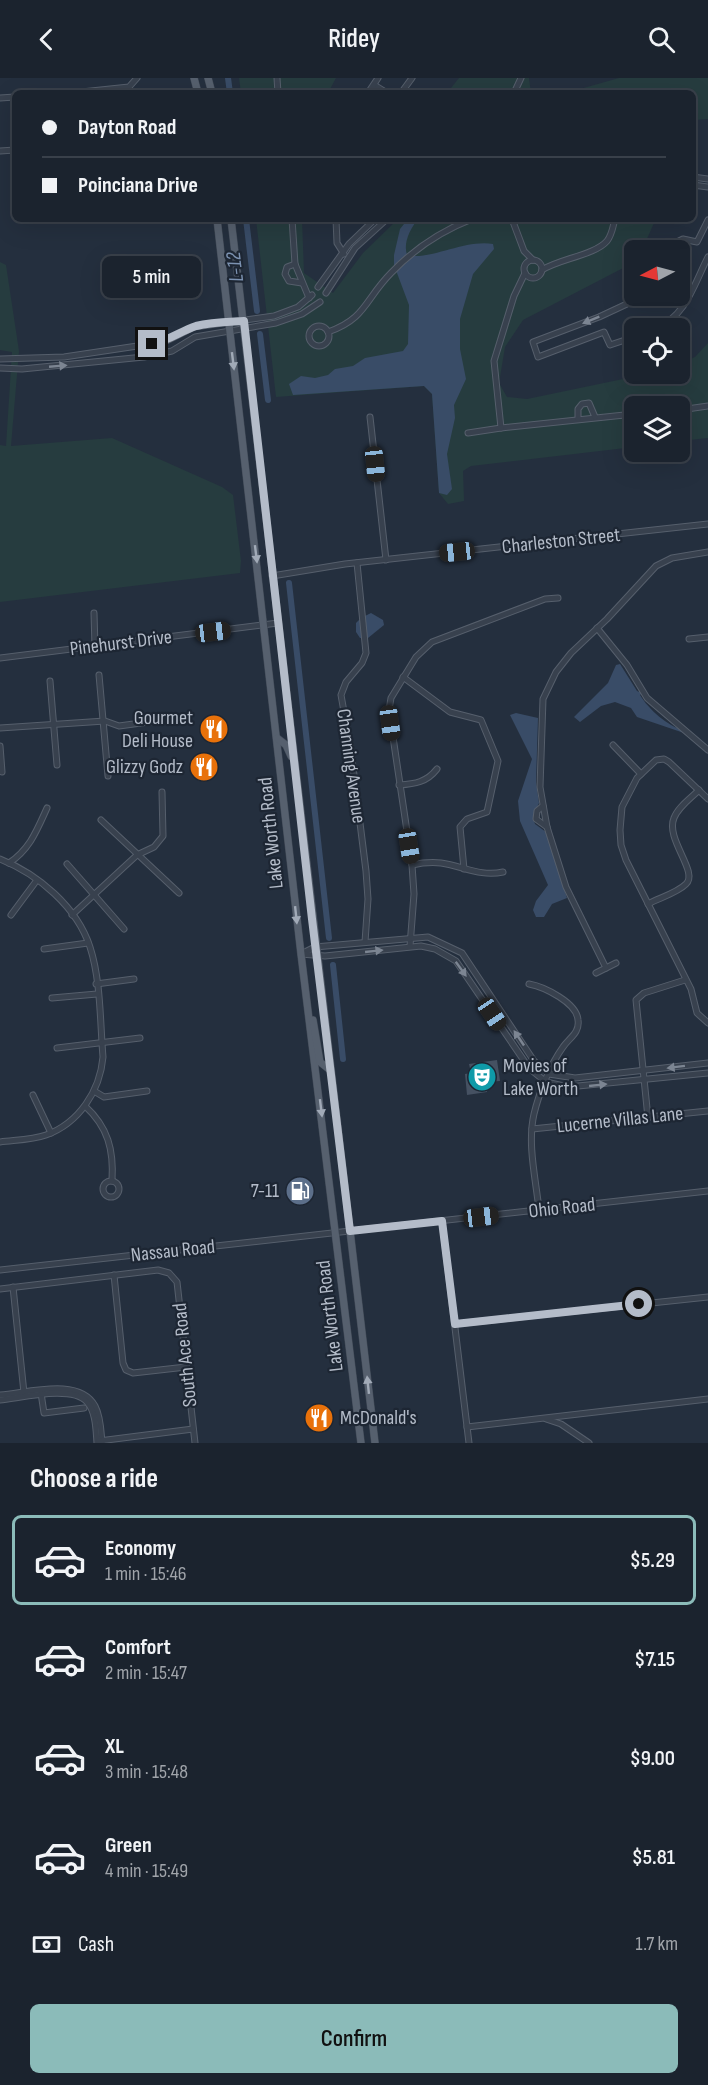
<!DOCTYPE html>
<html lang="en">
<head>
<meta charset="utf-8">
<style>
	:root { --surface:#1b232e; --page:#242b36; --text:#f1f3f6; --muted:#a0a4aa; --line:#39404a; --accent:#8bbbb9 }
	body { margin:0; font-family:"Sofia Sans Condensed",sans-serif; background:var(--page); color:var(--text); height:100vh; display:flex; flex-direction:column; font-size:22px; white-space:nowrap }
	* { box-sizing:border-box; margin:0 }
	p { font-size:20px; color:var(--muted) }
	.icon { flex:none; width:33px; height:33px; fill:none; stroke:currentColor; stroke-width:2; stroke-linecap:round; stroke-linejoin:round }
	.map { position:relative; height:1365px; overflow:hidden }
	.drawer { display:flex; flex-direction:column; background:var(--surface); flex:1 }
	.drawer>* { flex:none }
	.top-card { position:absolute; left:12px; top:12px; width:684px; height:132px; border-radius:9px; box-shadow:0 6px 24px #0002,0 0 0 2px var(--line); display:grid; align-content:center; height:132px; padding:0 30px; background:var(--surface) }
	.needle { width:39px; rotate:264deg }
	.tools { position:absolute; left:624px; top:162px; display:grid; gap:12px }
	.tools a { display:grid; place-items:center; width:66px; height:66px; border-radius:9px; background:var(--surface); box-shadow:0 6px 24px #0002,0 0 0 2px var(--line); font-size:30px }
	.end { position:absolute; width:27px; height:27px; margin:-14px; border:8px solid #b4bcc9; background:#111; box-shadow:0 0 0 3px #111 }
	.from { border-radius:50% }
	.bubble { position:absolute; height:42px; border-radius:9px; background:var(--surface); box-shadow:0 6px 24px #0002,0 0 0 2px var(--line); font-size:20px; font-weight:600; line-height:42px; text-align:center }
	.car { position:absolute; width:18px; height:36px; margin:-18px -9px; border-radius:8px; box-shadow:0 0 4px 2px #0007; background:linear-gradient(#222 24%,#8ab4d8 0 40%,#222 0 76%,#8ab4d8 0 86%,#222 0) }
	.top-card b { display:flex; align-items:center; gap:21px; height:57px; font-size:22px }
	.top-card b+b { border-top:2px solid var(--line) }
	.top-card i { width:15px; height:15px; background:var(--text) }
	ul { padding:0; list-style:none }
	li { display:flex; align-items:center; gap:18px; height:90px; margin:0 12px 9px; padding:0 18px; border:3px solid transparent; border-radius:9px }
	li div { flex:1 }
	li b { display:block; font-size:22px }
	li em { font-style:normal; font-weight:600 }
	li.current { border-color:var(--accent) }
	li>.icon { width:54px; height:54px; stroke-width:1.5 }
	h2 { padding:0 30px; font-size:27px; line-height:72px }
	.pay { display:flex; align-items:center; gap:15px; height:66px; padding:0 30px; font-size:22px }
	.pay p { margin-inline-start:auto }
	.action { display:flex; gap:12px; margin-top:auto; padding:12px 30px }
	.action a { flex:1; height:69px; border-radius:9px; background:var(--accent); color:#111; font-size:24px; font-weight:600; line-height:69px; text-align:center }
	header { display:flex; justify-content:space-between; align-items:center; height:78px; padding:0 30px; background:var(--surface); font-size:27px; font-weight:600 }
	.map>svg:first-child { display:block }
</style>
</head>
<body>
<header><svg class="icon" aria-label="back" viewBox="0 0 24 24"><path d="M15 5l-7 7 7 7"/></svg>Ridey<svg class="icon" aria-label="search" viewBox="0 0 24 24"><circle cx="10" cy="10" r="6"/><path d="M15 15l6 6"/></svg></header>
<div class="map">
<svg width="708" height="1365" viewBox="0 0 708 1365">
	<rect width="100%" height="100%" fill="#242f3e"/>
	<g fill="#263c3f">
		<polygon points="239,0 336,0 328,15 241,15"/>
		<polygon points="459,0 529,0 531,15 447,15"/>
		<polygon points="619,0 708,0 708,41 693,42 693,15 566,15"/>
		<polygon points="256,141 302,141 304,195 333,215 363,175 398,141 663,141 654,145 642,172 634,172 634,181 627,188 523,242 505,269 499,305 507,319 527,321 647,296 680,296 680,286 695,279 708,265 708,360 680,363 680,328 634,328 634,369 471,388 463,393 464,423 448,426 439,415 432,316 424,308 276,319"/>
		<polygon points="0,184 6,187 19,273 11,368 112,360 222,409 233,417 241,483 240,495 0,524 0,367 6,368 12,274 0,272"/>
	</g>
	<g fill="#394c67">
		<path d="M408,141H418C410,151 403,165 407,177C429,183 465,161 493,166L494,171L473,196L460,241V271L466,301L454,327L455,340L447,376L452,411L447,417L439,415L432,316L424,308L293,317L289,306L301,298L315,300L328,297L335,291L353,288L365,280L403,273L408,266L409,227L394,187V177L400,151Z"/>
		<polygon points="371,535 383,542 384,547 368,560 360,560 356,554 356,545 361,540"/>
		<path d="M620,586L637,613L642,615L640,617C649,632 667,647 684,653V655L637,639L631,630L615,624L601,628L580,644L574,639L608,605L616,587Z"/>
		<polygon points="516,635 538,640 536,704 539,725 533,739 535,746 546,754 567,820 552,826 544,839 536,839 533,832 536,823 548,807 520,743 518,723 532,681 510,637"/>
	</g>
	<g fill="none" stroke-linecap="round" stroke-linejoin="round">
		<g stroke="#394c67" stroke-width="6">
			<polyline points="228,0 230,15"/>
			<polyline points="246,141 257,233"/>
			<polyline points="260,256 268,322"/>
			<polyline points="289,505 329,860"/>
			<polyline points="333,887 343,981"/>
		</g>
	</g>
	<polygon fill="#455162" points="497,982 500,1003 486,1004 487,1014 467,1017 465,996 471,995 469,986"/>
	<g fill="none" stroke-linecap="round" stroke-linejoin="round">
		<g stroke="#565f6c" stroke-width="7">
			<g id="minor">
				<polyline points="277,0 278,15"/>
				<polyline points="374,7 387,15"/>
				<polyline points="72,15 129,9 137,0"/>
				<polyline points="368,15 378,0"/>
				<polyline points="401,15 412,0"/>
				<polyline points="514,15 521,0"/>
				<polyline points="0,20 15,19"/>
				<polyline points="0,73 15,72"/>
				<polyline points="693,99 708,101"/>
				<polyline points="693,107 708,109"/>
				<polyline points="292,141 295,186 309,220"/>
				<polyline points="336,141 337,165 344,176"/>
				<polyline points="512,141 524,173 533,182"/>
				<polyline points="674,172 679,163 683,161 697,164 708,142"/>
				<circle cx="533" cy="191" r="9"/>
				<polyline points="295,186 287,189 285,196 289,203 302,205"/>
				<path d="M542,192C559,181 595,177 607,163C612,157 613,148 615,141"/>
				<polyline points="525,195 514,218 494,283 501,350 634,336"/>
				<polyline points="318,209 349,166 375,141"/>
				<polyline points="326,215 355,170 387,141"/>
				<circle cx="319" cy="258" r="10"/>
				<path d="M656,250C686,239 694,206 708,179"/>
				<path d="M328,254C366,241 365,221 391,195C414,171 441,153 472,141"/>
				<polyline points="634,259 610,267 604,254 538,279 533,264 599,239 644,218"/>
				<polyline points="0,281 64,279 164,264 194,249 274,238 298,229 312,217"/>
				<polyline points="0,290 22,291 144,279 172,273 195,259 276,245 302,236 320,224"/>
				<polyline points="680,332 708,328"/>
				<polyline points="370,339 386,482"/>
				<polyline points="578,341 578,331 582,326 589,325 595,339"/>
				<polyline points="468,355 501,350"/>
				<polyline points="357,485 366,575 362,585 346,604 341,617 351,673 366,793 368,821 365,864"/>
				<polyline points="272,498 345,486 708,446"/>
				<polyline points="94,535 95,569"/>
				<polyline points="597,550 627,587 647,620 708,672"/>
				<polyline points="689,561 708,559"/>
				<polyline points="0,580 278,545"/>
				<polyline points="99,597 108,698"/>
				<polyline points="403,599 450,634 481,642 498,683 487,734 467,741 460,749 464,791"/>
				<polyline points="50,603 57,687"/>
				<polyline points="0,650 105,643 119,648 163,642"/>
				<polyline points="613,667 641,696"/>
				<polyline points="0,668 2,694"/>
				<path d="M399,707C415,706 427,704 437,691"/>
				<polyline points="708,721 669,684 664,681 656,682 637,700 622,729 620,752 621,767 626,782 691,911 697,935 708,945"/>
				<polyline points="543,728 537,733 536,741 547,749"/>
				<polyline points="101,742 179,815"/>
				<path d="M0,781C38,796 77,829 90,869C101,903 100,944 103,979C100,1013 79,1045 46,1057C32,1062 15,1062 0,1064"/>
				<path d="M9,785C30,771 37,752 47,730"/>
				<polyline points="67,786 124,851"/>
				<path d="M412,787C421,785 431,784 441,785C463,788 480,799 503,794"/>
				<path d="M648,826C659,820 677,815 686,806C699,794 665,761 674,740C678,729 691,720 699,712"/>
				<polyline points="11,837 37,802"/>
				<polyline points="72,837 137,777 154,769 163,758 162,714"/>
				<polyline points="410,868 414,816 412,787 389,632 391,620 405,597 416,579 432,564 545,521 558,520"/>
				<polyline points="44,871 88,865"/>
				<polyline points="301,876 315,869 428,859 462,875 534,983 549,996 575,1000 708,985"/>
				<polyline points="301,876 325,878 421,868 435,871 456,883 529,990 546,1004 568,1009 708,995"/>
				<polyline points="606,890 616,885"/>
				<polyline points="596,895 606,890 566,809 547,749 540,709 543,621 556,594 571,575 607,541 656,488 672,480 708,474"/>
				<polyline points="96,906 134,901"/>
				<path d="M529,906C545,909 577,925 578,942C580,955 569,960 563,969C550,987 539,1015 534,1036C527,1066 536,1102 539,1132"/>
				<polyline points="52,920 97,916"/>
				<polyline points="57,970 140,960"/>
				<polyline points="94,1013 104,1019 147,1013"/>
				<polyline points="33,1017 51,1055"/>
				<path d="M85,1028C108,1049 114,1072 112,1103"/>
				<polyline points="648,1040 636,922 644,915 685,902"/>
				<polyline points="532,1051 708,1033"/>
				<circle cx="111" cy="1111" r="8"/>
				<polyline points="442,1143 469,1365"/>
				<polyline points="0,1192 708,1113"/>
				<polyline points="114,1197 123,1285 126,1292 133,1295 186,1289"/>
				<polyline points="13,1209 24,1315"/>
				<polyline points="0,1211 158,1192 169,1195 177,1204 195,1365"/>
				<polyline points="455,1246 708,1219"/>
				<polyline points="41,1315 44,1335 84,1330"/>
				<path d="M0,1317C28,1315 79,1299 95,1328C101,1339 101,1354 102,1365"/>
				<path d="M0,1322C21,1320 72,1307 87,1324C96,1334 96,1352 97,1365"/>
				<polyline points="546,1341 561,1346 589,1365"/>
				<polyline points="467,1349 708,1321"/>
				<polyline points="99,1363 193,1351"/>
			</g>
		</g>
		<g stroke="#414a57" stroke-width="8">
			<g id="major">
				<polyline points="194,0 198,15"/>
				<polyline points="208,0 212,15"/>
				<polyline points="217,141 301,876 361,1365"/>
				<polyline points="231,141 375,1365"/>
				<polyline points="277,660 286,667 291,678"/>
				<polyline points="313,942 320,984 330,992"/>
			</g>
		</g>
		<use href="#minor" stroke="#38414e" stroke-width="5"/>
		<use href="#major" stroke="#56606e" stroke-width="7"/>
	</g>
	<defs><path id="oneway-solid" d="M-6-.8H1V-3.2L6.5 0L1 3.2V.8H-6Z" transform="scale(1.5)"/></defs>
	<g fill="#7c8592">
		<use href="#oneway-solid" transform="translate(591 242) rotate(158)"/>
		<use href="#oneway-solid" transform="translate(58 288) rotate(-5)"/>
		<use href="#oneway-solid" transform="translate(374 873) rotate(-6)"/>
		<use href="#oneway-solid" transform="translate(461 891) rotate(54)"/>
		<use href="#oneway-solid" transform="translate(519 960) rotate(-124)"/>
		<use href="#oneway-solid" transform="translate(676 989) rotate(173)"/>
		<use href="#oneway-solid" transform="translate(598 1007) rotate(-6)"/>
	</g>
	<g fill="#a1aab7">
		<use href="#oneway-solid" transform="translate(233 283) rotate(83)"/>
		<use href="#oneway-solid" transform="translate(256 476) rotate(83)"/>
		<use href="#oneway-solid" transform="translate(296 837) rotate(84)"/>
		<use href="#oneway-solid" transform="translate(321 1030) rotate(83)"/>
		<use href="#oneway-solid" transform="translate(368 1307) rotate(-96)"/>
	</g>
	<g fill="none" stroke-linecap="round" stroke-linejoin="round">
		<path stroke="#b4bcc9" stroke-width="8" d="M152,266C168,263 181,253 196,248C212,244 228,244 244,243L312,841L350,1153L442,1143L455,1246L639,1226"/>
	</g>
	<defs>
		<g id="restaurant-disc" transform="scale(1.5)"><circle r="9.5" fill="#e8710a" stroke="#1d2633"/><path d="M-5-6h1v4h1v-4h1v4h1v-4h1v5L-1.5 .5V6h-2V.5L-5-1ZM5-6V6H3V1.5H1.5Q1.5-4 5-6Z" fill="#fff"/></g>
		<g id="theatre-disc" transform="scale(1.5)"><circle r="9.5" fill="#0f9aa8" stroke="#1d2633"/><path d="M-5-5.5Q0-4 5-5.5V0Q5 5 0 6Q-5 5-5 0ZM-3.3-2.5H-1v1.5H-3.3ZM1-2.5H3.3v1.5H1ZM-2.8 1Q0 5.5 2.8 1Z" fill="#fff"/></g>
		<g id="fuel-disc" transform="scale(1.5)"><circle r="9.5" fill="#5c6f8a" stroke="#1d2633"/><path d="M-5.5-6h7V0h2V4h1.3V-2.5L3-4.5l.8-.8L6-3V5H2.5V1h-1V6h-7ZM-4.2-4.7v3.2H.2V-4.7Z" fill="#fff"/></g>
	</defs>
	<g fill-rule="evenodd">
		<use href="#restaurant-disc" x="214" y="651"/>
		<use href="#restaurant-disc" x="204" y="689"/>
		<use href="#theatre-disc" x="482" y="999"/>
		<use href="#fuel-disc" x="300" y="1113"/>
		<use href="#restaurant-disc" x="319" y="1340"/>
	</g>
	<g text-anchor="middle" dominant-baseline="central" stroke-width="4.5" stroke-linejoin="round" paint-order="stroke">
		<g font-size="20" fill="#b4bcc9" stroke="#1d2633">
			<text transform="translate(561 463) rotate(-6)">Charleston Street</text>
			<text transform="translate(121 565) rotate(-7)">Pinehurst Drive</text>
			<text transform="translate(351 688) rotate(82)">Channing Avenue</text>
			<text transform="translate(271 755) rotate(-96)">Lake Worth Road</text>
			<text transform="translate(620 1042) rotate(-6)">Lucerne Villas Lane</text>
			<text transform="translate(562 1130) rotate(-6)">Ohio Road</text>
			<text transform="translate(173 1173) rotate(-6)">Nassau Road</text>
			<text transform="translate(330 1238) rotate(-97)">Lake Worth Road</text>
			<text transform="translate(185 1277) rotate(-96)">South Ace Road</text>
		</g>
		<g font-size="20" fill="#b4bcc9" stroke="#1d2633" text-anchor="end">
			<text x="193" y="640">Gourmet<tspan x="193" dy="23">Deli House</tspan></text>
			<text x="183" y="689">Glizzy Godz</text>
			<text x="503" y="988" text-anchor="start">Movies of<tspan x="503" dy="23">Lake Worth</tspan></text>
			<text x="279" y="1113">7-11</text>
			<text x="340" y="1340" text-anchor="start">McDonald's</text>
		</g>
		<g font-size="21" font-style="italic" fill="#7c92b1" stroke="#1d2633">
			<text transform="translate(235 189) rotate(-97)">L-12</text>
		</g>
	</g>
</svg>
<div class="tools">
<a><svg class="needle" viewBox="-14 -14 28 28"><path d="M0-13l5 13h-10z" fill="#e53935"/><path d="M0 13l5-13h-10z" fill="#a0a4aa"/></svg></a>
<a><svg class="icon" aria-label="locate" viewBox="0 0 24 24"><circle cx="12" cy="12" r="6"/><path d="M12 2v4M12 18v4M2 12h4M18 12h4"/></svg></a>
<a><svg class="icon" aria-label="layers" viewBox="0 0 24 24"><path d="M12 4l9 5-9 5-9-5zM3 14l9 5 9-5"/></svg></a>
</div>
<i class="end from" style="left:639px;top:1226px"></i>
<i class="end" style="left:152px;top:266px"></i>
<div class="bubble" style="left:102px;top:178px;width:99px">5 min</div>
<i class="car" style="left:375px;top:386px;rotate:174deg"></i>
<i class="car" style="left:457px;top:474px;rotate:264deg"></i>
<i class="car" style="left:213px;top:554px;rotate:83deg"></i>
<i class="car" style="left:390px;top:645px;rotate:172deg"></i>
<i class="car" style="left:409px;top:768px;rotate:171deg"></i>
<i class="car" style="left:492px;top:936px;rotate:146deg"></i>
<i class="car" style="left:481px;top:1139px;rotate:83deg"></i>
<div class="top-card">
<b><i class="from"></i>Dayton Road</b>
<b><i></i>Poinciana Drive</b>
</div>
</div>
<section class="drawer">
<h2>Choose a ride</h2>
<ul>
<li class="current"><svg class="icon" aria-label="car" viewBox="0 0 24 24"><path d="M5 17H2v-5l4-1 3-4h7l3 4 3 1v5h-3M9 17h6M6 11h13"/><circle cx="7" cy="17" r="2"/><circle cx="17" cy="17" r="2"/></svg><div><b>Economy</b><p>1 min · 15:46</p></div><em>$5.29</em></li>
<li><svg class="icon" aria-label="car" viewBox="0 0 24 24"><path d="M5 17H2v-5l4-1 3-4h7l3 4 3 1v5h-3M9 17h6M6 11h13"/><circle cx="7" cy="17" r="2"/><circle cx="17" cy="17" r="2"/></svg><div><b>Comfort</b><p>2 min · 15:47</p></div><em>$7.15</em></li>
<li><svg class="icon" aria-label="car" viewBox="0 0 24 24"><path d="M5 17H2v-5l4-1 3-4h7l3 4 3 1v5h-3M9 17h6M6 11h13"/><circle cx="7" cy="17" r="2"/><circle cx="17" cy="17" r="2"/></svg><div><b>XL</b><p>3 min · 15:48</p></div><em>$9.00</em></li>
<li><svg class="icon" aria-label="car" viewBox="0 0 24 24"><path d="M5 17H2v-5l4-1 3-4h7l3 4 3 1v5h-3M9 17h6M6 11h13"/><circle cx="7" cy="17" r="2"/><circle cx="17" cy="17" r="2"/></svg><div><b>Green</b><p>4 min · 15:49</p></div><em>$5.81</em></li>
</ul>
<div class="pay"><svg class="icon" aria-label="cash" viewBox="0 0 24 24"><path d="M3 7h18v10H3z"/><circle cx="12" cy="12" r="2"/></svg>Cash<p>1.7 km</p></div>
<div class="action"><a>Confirm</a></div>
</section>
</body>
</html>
